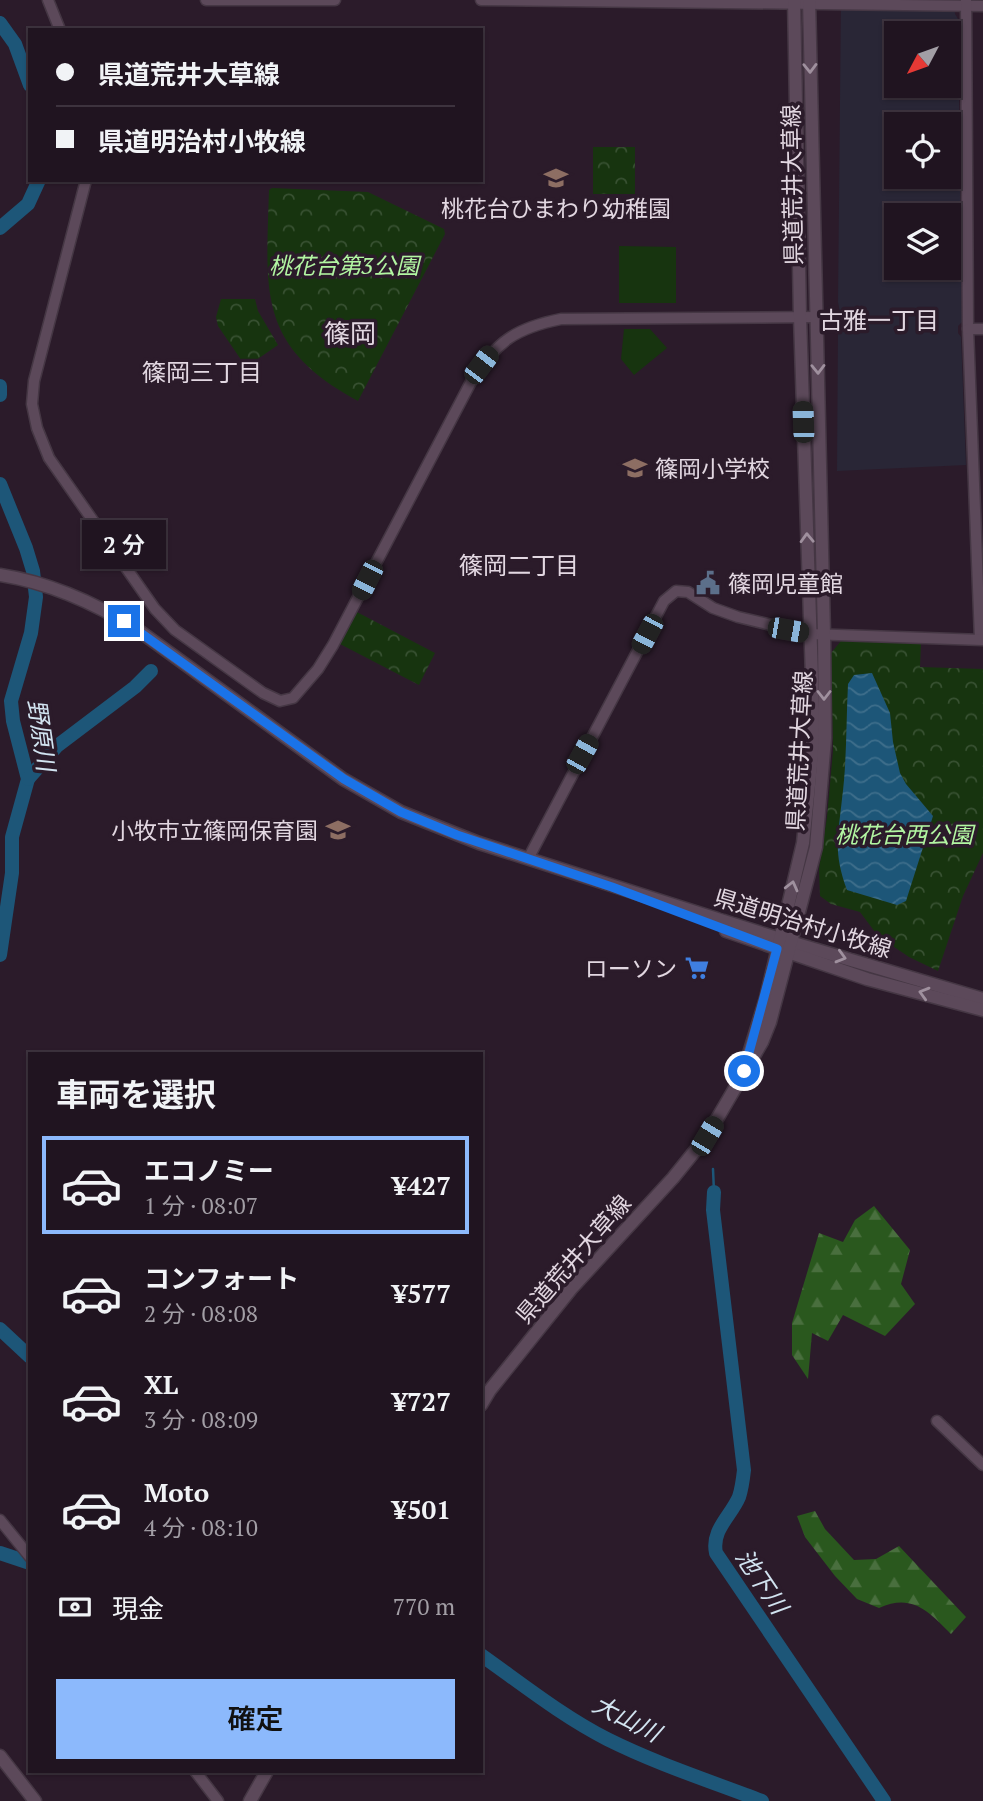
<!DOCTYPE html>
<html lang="ja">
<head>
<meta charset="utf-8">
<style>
	:root { --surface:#201420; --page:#281d29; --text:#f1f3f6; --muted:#a29ea5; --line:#3d333e; --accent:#8cb9fc }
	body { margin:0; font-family:"PT Serif","Noto Sans JP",serif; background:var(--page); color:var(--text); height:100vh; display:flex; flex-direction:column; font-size:26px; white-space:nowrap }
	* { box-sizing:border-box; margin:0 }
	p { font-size:23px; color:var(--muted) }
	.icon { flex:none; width:38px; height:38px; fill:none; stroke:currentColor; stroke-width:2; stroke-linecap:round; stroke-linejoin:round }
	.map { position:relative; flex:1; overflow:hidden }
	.panel { position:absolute; left:28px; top:1052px; width:455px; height:721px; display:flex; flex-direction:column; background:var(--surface); border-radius:0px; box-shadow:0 2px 5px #0004,0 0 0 2px var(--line) }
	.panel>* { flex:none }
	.guide { position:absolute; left:28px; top:28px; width:455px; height:154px; border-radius:0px; box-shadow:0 2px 5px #0004,0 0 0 2px var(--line); display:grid; align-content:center; height:154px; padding:0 28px; background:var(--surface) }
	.needle { width:46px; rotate:229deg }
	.controls { position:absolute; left:884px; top:21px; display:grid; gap:14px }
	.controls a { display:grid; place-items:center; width:77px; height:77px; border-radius:0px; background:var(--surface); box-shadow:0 2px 5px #0004,0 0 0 2px var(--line); font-size:35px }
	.end { position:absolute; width:32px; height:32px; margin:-16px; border:9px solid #1a73e8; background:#fff; box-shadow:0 0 0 4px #fff }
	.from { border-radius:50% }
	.bubble { position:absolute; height:49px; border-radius:0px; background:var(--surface); box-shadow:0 2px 5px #0004,0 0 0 2px var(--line); font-size:23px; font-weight:600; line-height:49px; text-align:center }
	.car { position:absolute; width:21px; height:42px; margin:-21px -10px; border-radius:9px; box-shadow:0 0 5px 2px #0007; background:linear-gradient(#222 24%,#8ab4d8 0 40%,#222 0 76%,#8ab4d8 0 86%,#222 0) }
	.guide b { display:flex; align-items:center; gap:24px; height:66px; font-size:26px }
	.guide b+b { border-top:2px solid var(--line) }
	.guide i { width:18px; height:18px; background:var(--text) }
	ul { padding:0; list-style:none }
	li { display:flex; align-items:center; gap:21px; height:98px; margin:0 14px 10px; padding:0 14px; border:4px solid transparent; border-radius:0px }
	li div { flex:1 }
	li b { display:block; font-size:26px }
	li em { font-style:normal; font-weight:600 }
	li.selected { border-color:var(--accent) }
	li>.icon { width:63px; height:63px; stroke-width:1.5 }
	h2 { padding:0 28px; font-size:32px; line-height:84px }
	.pay { display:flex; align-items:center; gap:18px; height:77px; padding:0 28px; font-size:26px }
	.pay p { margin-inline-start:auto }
	.action { display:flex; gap:14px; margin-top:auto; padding:14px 28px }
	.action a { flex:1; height:80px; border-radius:0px; background:var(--accent); color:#111; font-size:28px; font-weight:600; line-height:80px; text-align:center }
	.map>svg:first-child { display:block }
</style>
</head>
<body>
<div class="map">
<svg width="983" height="1801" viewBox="0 0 983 1801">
	<defs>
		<pattern id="forest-firs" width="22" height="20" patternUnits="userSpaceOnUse" patternTransform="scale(1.75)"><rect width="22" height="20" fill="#2a581e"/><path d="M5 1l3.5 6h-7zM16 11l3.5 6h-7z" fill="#496f3e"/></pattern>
		<pattern id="park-crowns" width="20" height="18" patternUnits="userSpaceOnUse" patternTransform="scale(1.75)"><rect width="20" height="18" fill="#17340f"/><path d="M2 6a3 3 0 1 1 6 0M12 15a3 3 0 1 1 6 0" fill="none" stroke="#385132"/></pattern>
		<pattern id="water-waves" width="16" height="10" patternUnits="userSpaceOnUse" patternTransform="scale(1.75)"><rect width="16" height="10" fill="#1d5678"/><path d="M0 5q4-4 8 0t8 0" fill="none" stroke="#3e6e8b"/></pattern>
	</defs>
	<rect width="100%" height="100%" fill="#2b1b2a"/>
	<path fill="#292636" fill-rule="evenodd" d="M841,0H954L955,14L958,19L962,322L958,326V333L961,337L966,465L837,471L838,328L842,324L838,302ZM896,33H948V86H896ZM896,124H948V177H896ZM896,215H948V268H896Z"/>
	<g fill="#17340f">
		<polygon points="619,246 676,247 676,303 619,303"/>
		<polygon points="624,329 650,329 667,348 634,375 621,359"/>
	</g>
	<g fill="url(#forest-firs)">
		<polygon points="874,1206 910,1250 901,1284 915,1304 885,1336 843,1315 828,1341 812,1333 808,1379 792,1355 792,1323 819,1233 843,1242 855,1220"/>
		<path d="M815,1511L825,1529L854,1560L876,1559L899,1546L966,1617L951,1634C928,1611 912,1593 879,1608L857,1599L835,1576L805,1537L797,1516Z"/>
	</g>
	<g fill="url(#park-crowns)">
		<rect x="593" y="147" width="42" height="47"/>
		<path d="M272,188L368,192L444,229L445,234L358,401C257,346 266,293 269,190Z"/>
		<polygon points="221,299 255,299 258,311 278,345 246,367 218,326 216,317"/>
		<polygon points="355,611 435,653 419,685 338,643"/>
		<polygon points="841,641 921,643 920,667 983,669 983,853 963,896 938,971 909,957 878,936 860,912 831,904 820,896 819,869 827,817 833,751 831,653"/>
	</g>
	<path fill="url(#water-waves)" d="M872,673L890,713L893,742L900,773L906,784L933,816L906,901L897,905L847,890C833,852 838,837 842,799C847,761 846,722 848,684L854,675Z"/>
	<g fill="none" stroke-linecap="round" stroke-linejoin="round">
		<polyline stroke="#1d5678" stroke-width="2.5" points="713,1169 714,1192"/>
		<g stroke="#1d5678" stroke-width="14">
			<polyline points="0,23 15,44 30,85"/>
			<polyline points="0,228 28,204 39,180"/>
			<polyline points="0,386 0,395"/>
			<polyline points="0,484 26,548 33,571 36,597 31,633 11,701 13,721 28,779 12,837 12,873 0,955"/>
			<polyline points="28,779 57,746 135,687 151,671"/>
			<path d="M714,1192L713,1210L744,1470C743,1479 742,1488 739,1497C731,1516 711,1530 716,1553L884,1801"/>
			<polyline points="0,1329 30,1357"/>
			<polyline points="0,1553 30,1563"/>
			<path d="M481,1655C522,1684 562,1716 607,1739C657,1764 710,1781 762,1801"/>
		</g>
		<g stroke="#453744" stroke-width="13">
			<g id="tertiary">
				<polyline points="48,0 60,30"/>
				<polyline points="206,0 335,0"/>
				<polyline points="481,0 983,6"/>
				<polyline points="966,0 968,329 980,639"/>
				<path d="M86,180L34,381L32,404L37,428L49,458L155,609L175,630L263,693L280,701L293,698L318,669L333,645L472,380C497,341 516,328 561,319L817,317"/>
				<polyline points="968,329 983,329"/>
				<polyline points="528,859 664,601 676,591 688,592 713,608 738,617 809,634 983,640"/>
				<polyline points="937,1421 983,1465"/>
				<polyline points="0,1520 30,1557"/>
				<polyline points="195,1771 218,1801"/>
			</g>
		</g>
		<g stroke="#453744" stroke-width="15">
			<g id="secondary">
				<path d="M0,575C51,583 95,603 138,630L343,779L401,812L479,843L780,939L983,999"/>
				<polyline points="726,931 867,979 983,1010"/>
				<polyline points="748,1057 766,998 803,843 814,738 800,317 794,0"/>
				<polyline points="481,1405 490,1390 571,1289 673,1178 707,1136 762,1042 770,1022 816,847 825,738 824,634 809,0"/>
				<polyline points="0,1756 35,1801"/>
				<polyline points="250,1801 267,1771"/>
			</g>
		</g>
		<use href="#tertiary" stroke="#5c495a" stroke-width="10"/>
		<use href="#secondary" stroke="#5c495a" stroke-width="12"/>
	</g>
	<defs><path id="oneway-chevron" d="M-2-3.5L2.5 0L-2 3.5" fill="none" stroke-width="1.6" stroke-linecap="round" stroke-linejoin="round" transform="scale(1.75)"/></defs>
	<g stroke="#9f909e">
		<use href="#oneway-chevron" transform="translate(810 68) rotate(89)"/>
		<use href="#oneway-chevron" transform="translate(818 369) rotate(89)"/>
		<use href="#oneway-chevron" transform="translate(807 538) rotate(-92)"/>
		<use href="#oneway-chevron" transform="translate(824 695) rotate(90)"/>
		<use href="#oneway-chevron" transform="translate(792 886) rotate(-76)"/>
		<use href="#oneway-chevron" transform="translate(841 957) rotate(16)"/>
		<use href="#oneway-chevron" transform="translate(924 993) rotate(-164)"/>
	</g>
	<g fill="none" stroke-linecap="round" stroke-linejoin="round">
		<polyline stroke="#1a73e8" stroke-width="9" points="124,621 344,779 401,812 457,835 612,887 777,949 744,1071"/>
	</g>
	<defs>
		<g id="school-bare" transform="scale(1.89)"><path d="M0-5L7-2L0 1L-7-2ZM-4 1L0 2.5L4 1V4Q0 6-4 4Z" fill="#8d6e63" stroke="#2b1b2a" stroke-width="2.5" paint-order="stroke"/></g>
		<g id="civic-bare" transform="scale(1.89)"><path d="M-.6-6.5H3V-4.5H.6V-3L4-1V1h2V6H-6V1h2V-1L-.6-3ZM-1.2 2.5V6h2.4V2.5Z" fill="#5c6f8a" stroke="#2b1b2a" stroke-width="2.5" paint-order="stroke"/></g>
		<g id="supermarket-bare" transform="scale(1.89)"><path d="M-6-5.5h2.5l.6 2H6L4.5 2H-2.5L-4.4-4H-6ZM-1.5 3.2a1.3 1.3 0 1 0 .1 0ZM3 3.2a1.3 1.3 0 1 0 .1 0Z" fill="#3f7fe0" stroke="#2b1b2a" stroke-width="2.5" paint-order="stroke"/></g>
	</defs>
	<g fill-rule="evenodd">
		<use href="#school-bare" x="556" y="178"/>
		<use href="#school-bare" x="635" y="468"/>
		<use href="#civic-bare" x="708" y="583"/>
		<use href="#school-bare" x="338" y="830"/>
		<use href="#supermarket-bare" x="697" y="968"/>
	</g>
	<g text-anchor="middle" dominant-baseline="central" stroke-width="7" stroke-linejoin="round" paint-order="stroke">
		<g font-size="23" fill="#e2d7e1" stroke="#2b1b2a">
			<text transform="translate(792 185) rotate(-91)">県道荒井大草線</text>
			<text transform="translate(799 751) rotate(-87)">県道荒井大草線</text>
			<text transform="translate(803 923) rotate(17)">県道明治村小牧線</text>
			<text transform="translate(573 1259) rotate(-49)">県道荒井大草線</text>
		</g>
		<g font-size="23" fill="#e2d7e1" stroke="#2b1b2a" text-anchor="start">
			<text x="556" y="208" text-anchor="middle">桃花台ひまわり幼稚園</text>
			<text x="655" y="468">篠岡小学校</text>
			<text x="728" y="583">篠岡児童館</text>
			<text x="318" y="830" text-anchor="end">小牧市立篠岡保育園</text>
			<text x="677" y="968" text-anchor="end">ローソン</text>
		</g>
		<g font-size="23" font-style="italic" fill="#b2f6a2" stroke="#2b1b2a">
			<text x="344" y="265">桃花台第3公園</text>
			<text x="904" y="834">桃花台西公園</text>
		</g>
		<g font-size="24" fill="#e2d7e1" stroke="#2b1b2a">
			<text x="879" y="320">古雅一丁目</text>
			<text x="202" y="372">篠岡三丁目</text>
			<text x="519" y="565">篠岡二丁目</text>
		</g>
		<g font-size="24" font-style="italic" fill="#d2e4f1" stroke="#2b1b2a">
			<text transform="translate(42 735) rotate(82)">野原川</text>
			<text transform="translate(762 1581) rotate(56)">池下川</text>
			<text transform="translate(627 1718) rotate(27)">大山川</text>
		</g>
		<g font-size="26" fill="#e2d7e1" stroke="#2b1b2a">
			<text x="350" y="333">篠岡</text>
		</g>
	</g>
</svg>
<div class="controls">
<a><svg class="needle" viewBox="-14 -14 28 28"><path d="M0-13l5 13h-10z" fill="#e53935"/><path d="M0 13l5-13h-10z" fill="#a29ea5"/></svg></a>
<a><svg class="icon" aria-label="locate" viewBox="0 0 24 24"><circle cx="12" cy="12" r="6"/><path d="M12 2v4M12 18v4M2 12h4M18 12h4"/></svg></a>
<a><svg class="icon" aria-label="layers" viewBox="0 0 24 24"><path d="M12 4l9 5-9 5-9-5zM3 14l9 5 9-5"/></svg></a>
</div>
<i class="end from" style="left:744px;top:1071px"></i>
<i class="end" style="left:124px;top:621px"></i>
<div class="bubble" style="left:82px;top:520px;width:84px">2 分</div>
<i class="car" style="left:481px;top:365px;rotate:37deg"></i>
<i class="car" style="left:803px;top:422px;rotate:358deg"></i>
<i class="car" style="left:367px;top:580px;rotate:207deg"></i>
<i class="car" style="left:788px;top:630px;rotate:100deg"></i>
<i class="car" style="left:647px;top:634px;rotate:208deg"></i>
<i class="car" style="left:582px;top:754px;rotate:29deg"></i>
<i class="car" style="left:707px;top:1136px;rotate:31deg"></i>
<div class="guide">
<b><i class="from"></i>県道荒井大草線</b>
<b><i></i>県道明治村小牧線</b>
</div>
<section class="panel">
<h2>車両を選択</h2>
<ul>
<li class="selected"><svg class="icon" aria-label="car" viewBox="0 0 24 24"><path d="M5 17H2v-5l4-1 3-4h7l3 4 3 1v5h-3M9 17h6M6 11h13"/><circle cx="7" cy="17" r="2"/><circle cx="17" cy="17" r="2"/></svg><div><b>エコノミー</b><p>1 分 · 08:07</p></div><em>¥427</em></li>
<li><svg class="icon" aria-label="car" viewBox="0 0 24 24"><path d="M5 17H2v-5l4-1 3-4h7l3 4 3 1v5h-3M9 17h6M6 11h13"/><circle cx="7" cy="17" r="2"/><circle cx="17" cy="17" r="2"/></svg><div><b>コンフォート</b><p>2 分 · 08:08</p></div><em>¥577</em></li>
<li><svg class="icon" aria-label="car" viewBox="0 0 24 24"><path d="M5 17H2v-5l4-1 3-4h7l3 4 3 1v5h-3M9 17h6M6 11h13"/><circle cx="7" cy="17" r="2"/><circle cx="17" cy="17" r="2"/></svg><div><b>XL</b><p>3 分 · 08:09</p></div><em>¥727</em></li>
<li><svg class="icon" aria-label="car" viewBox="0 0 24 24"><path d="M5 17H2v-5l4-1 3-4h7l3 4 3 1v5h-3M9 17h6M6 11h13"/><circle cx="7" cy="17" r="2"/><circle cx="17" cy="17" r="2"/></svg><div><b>Moto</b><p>4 分 · 08:10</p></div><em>¥501</em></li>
</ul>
<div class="pay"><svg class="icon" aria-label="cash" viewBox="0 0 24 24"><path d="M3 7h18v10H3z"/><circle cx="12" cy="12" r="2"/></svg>現金<p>770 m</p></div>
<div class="action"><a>確定</a></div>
</section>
</div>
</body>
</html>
